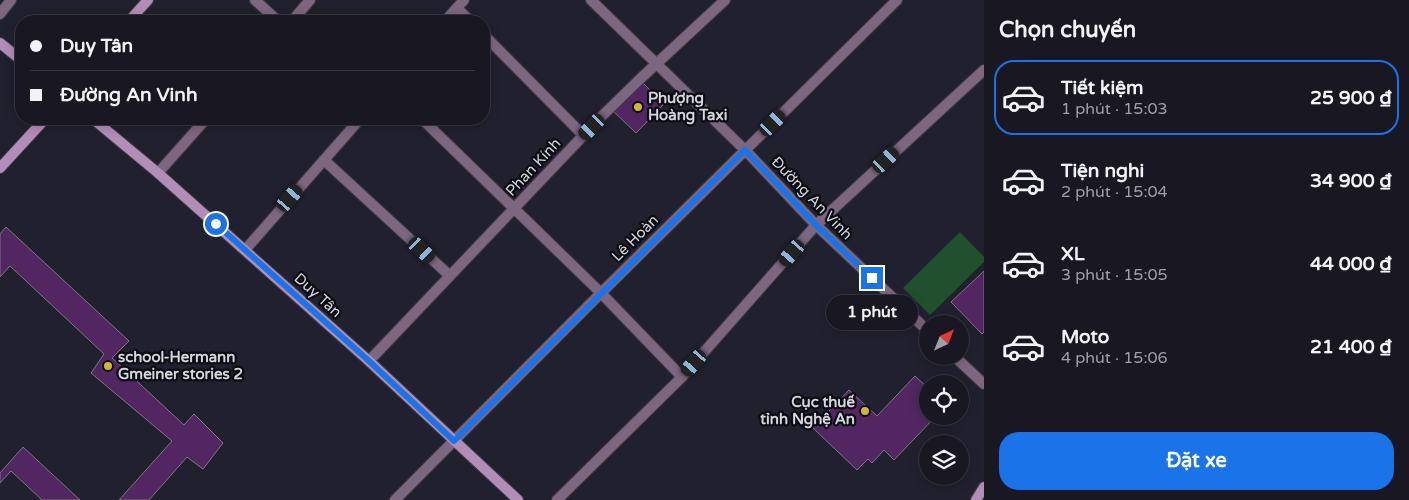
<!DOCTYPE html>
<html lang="vi">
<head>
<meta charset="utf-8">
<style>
	:root { --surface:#191822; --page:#22212a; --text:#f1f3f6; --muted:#9fa0a5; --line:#373740; --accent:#1a73e8 }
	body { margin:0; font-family:"Varela Round",sans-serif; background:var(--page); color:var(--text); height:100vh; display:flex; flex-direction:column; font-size:19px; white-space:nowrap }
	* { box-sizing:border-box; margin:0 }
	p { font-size:16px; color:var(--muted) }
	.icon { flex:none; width:28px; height:28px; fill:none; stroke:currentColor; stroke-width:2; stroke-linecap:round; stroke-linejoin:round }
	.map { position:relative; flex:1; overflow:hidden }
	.drawer { display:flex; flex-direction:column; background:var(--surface); width:425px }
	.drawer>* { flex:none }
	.top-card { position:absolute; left:15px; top:15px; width:475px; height:110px; border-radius:20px; box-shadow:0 2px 12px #0003,0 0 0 1px var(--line); display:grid; align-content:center; height:110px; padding:0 15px; background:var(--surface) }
	.needle { width:32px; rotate:43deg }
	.tools { position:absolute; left:919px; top:315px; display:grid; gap:10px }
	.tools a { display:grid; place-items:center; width:50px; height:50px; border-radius:50%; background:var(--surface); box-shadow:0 2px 12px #0003,0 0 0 1px var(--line); font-size:25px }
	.end { position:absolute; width:22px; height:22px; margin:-11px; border:6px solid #1a73e8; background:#fff; box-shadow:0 0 0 2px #fff }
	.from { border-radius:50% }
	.bubble { position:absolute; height:35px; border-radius:18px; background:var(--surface); box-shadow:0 2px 12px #0003,0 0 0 1px var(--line); font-size:16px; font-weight:700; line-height:35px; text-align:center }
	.car { position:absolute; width:15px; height:30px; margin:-15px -8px; border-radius:6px; box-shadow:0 0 4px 1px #0007; background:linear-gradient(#222 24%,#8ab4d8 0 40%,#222 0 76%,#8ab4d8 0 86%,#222 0) }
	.top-card b { display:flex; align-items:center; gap:18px; height:48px; font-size:19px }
	.top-card b+b { border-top:1px solid var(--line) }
	.top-card i { width:12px; height:12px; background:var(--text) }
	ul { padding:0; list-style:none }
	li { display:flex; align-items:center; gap:15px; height:75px; margin:0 10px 8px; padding:0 5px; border:2px solid transparent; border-radius:20px }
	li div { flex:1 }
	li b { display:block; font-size:19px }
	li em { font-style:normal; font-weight:700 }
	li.selected { border-color:var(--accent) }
	li>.icon { width:45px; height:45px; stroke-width:1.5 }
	h2 { padding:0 15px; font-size:22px; line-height:60px }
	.primary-button { display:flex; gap:10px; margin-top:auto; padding:10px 15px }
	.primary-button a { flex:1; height:58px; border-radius:20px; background:var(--accent); color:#fff; font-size:20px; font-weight:700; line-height:58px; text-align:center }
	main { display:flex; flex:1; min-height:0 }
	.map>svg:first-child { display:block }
</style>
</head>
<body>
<main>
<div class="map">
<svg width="984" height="500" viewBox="0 0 984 500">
	<rect width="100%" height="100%" fill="#21202e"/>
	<polygon fill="#20502e" points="960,232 984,257 984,262 930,315 903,288"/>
	<g fill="#522761" stroke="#7f7483">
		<polygon points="640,80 664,104 636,133 611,109"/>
		<polygon points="6,227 129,341 112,358 184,425 194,414 223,443 203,469 187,457 149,500 119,500 172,441 91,373 104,354 10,266 0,277 0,234"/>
		<polygon points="984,271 984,332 982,334 951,302"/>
		<polygon points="915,376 928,388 928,416 936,416 894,460 884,450 872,463 868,459 857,470 813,428 849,390 877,416"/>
		<polygon points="23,447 80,500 42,500 11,471 0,483 0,473"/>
	</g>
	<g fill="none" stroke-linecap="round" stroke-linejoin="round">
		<g stroke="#3e3d4a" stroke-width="12">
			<g id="street">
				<polyline points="255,0 278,21"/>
				<polyline points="591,0 745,150 816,225 928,331"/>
				<polyline points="457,8 470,21"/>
				<polyline points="0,14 11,0"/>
				<polyline points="292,21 310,0"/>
				<polyline points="445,21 464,0"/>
				<polyline points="484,35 584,136"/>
				<polyline points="422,119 601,293 682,377"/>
				<polyline points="324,160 449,275"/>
				<polyline points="158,173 206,119"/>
				<polyline points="245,250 360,119"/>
				<polyline points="954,356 984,384"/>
				<polyline points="369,361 601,117 640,79 725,0"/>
				<polyline points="395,500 601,293 897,0"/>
				<polyline points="557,500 682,377 816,225 984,70"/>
			</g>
		</g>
		<g stroke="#3e3d4a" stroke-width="12">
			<g id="secondary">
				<polyline points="129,21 148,0"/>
				<polyline points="0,43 21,60"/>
				<polyline points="93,119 158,173 369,361 518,500"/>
				<polyline points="0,168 45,119"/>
				<polyline points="976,500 984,487"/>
			</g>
		</g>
		<use href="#street" stroke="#7d6680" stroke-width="10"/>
		<use href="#secondary" stroke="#b28db6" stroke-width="10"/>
	</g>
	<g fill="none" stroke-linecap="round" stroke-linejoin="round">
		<polyline stroke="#1a73e8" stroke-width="6" points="216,224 369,361 454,441 745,150 816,225 872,278"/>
	</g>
	<g fill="#d4b635" stroke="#0b0b11" stroke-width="2">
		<circle cx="638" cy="107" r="5"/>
		<circle cx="108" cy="366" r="5"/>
		<circle cx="865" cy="411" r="5"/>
	</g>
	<g text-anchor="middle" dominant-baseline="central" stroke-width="4.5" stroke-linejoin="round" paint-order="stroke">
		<g font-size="15" font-weight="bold" fill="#d5d5de" stroke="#0b0b11" text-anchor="start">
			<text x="648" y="98">Phượng<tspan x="648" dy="17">Hoàng Taxi</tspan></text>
			<text x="118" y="357">school-Hermann<tspan x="118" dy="17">Gmeiner stories 2</tspan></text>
			<text x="855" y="402" text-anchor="end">Cục thuế<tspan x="855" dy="17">tỉnh Nghệ An</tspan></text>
		</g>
		<g font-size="15" fill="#d5d5de" stroke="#0b0b11">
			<text transform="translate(533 167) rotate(-47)">Phan Kính</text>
			<text transform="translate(812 198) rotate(46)">Đường An Vinh</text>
			<text transform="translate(635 238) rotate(-45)">Lê Hoàn</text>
			<text transform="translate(318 295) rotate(42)">Duy Tân</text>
		</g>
	</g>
</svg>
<div class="tools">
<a><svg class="needle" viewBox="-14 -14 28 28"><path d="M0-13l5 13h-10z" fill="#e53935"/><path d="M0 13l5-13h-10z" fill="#9fa0a5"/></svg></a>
<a><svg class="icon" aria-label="locate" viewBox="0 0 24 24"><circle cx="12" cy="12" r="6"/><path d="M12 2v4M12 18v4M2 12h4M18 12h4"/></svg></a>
<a><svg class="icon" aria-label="layers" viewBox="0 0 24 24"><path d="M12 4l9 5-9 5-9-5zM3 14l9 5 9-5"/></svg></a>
</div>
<i class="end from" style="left:216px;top:224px"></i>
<i class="end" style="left:872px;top:278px"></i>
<div class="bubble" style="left:826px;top:295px;width:92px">1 phút</div>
<i class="car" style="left:773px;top:123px;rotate:45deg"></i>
<i class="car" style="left:592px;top:127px;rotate:224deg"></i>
<i class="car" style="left:886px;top:160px;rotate:47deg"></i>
<i class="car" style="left:290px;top:198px;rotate:41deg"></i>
<i class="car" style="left:422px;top:250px;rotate:133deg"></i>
<i class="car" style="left:792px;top:253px;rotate:221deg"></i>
<i class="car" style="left:694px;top:363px;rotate:221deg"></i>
<div class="top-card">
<b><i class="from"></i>Duy Tân</b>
<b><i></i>Đường An Vinh</b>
</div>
</div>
<section class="drawer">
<h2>Chọn chuyến</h2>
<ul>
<li class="selected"><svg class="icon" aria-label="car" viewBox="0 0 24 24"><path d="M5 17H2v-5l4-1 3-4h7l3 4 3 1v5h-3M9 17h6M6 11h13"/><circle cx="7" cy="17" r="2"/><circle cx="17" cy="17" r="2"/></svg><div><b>Tiết kiệm</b><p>1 phút · 15:03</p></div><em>25 900 ₫</em></li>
<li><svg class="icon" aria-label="car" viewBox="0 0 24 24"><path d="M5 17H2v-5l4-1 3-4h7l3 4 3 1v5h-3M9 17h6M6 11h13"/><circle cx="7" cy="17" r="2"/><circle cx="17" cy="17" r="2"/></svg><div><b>Tiện nghi</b><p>2 phút · 15:04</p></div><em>34 900 ₫</em></li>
<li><svg class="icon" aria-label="car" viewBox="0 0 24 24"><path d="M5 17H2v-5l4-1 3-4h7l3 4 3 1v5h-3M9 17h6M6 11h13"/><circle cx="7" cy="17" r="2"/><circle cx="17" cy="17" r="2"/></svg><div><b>XL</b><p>3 phút · 15:05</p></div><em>44 000 ₫</em></li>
<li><svg class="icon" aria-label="car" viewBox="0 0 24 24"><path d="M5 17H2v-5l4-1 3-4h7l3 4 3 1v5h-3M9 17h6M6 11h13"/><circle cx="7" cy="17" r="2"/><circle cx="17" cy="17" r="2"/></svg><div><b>Moto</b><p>4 phút · 15:06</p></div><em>21 400 ₫</em></li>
</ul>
<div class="primary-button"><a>Đặt xe</a></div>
</section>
</main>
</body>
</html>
